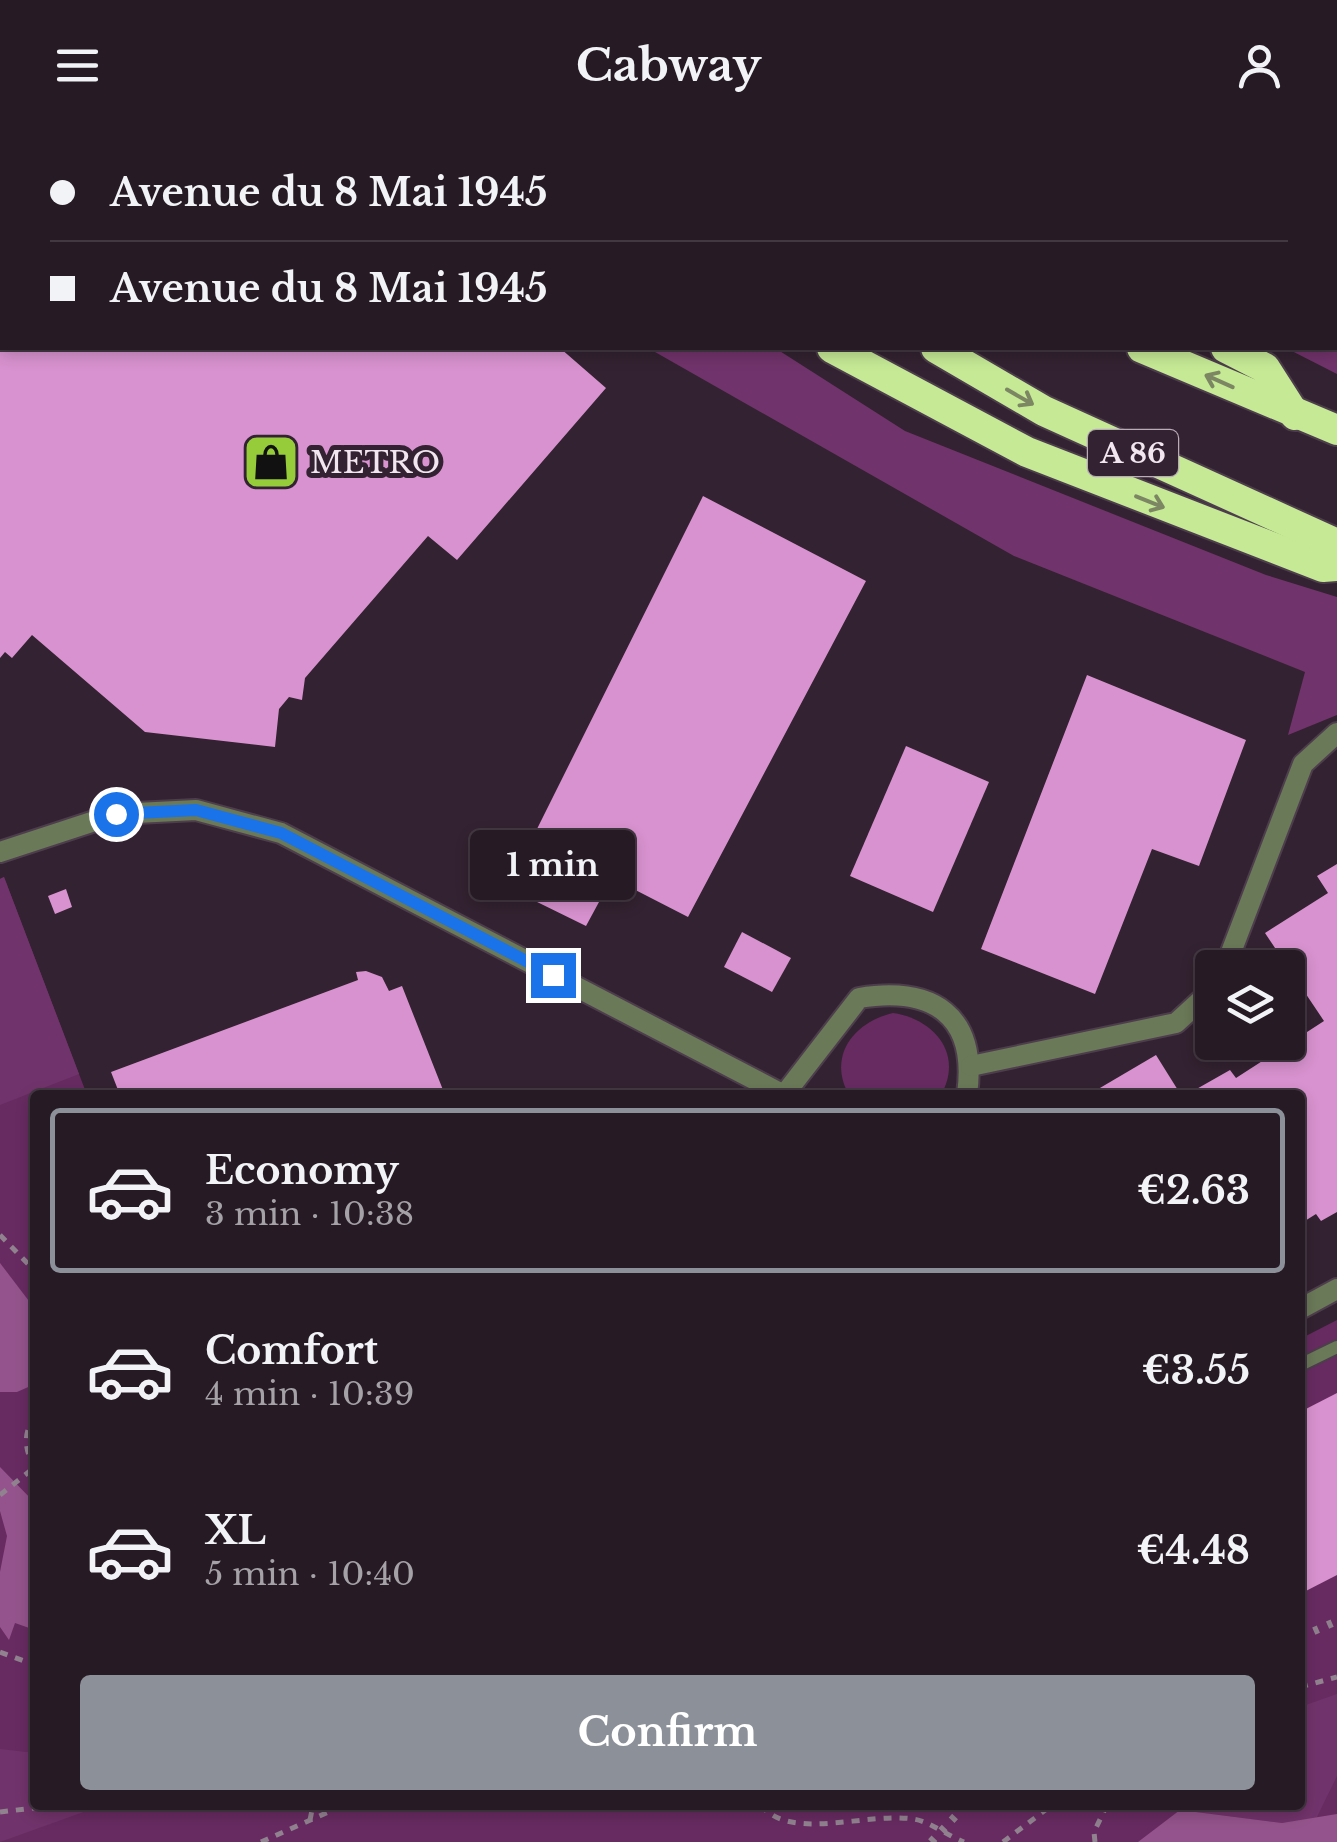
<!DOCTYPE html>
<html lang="en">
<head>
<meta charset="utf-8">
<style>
	:root { --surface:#261a25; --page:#322732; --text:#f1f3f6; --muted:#a4a1a7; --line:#423842; --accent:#8c9099 }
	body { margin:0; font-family:"Libre Baskerville",serif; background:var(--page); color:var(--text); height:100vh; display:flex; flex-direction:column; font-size:38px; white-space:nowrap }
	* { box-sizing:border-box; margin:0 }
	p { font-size:32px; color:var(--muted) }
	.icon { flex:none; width:55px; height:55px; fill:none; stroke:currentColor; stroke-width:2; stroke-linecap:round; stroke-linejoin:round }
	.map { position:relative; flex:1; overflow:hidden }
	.sheet { position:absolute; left:30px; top:960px; width:1275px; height:720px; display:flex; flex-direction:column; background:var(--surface); border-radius:10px; box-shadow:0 5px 15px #0003,0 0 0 2px var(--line) }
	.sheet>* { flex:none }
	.banner { position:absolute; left:0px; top:0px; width:1338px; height:220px; box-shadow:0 5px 15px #0003,0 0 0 2px var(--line); display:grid; align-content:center; height:220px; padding:0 50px; background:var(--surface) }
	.fabs { position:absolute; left:1195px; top:820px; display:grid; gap:20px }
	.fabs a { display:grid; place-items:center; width:110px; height:110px; border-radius:10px; background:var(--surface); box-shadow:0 5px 15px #0003,0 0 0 2px var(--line); font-size:50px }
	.end { position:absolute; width:45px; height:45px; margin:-22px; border:12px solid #1a73e8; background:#fff; box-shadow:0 0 0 5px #fff }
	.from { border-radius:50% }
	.bubble { position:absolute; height:70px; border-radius:10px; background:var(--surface); box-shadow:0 5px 15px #0003,0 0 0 2px var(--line); font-size:32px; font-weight:700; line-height:70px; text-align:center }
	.banner b { display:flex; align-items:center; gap:35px; height:95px; font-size:38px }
	.banner b+b { border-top:2px solid var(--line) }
	.banner i { width:25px; height:25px; background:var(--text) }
	ul { padding:18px 0 0; list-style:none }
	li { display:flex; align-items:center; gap:30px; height:165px; margin:0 20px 15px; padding:0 30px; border:5px solid transparent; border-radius:10px }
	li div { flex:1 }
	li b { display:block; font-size:38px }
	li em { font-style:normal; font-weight:700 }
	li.active { border-color:var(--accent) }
	li>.icon { width:90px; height:90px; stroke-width:1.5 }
	.action { display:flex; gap:20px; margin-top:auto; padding:20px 50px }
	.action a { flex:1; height:115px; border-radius:10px; background:var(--accent); color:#fff; font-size:40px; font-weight:700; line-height:115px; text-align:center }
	header { display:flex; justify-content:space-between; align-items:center; height:130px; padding:0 50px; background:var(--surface); font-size:45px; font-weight:700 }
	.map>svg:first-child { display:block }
</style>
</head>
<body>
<header><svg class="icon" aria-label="menu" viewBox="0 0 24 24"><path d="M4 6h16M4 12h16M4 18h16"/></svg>Cabway<svg class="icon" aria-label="person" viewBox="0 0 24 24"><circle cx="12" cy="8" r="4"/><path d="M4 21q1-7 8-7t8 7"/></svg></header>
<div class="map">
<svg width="1337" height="1712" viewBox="0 0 1337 1712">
	<rect width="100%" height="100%" fill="#332231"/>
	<g fill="#672b61">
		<polygon points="4,747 87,965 35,965 35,1675 1300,1675 1300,1209 1337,1190 1337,1712 0,1712 0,749"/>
		<path d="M893,883C934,889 964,924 941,965H849C827,926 854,892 893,883Z"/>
	</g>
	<g fill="#71336b">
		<polygon points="1335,47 1337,47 1337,244 1286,218 1335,218"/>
		<polygon points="648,218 775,218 905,301 1266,445 1337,467 1337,585 1288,605 1305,542 1014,426"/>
		<polygon points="4,747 79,944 0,975 0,749"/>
		<polygon points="1337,1564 1337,1646 1316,1689 1282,1693 1180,1680 1175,1675 1300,1675 1300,1577"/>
		<polygon points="0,1619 35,1623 35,1675 91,1675 89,1680 0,1712"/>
	</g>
	<g fill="#94538c">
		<polygon points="0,1133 35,1179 35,1254 17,1262 0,1262"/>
		<polygon points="0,1337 35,1373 35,1500 15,1493 9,1510 0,1497 0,1442 7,1406 0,1381"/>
		<polygon points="1180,1680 1282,1693 1337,1684 1337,1712 1138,1712"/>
	</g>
	<g fill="#d892cf">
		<polygon points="0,218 560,218 606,258 457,430 428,406 305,548 302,570 289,567 279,579 275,617 145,602 32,505 12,528 5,522 0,528"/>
		<polygon points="703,366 866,451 688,787 612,748 586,796 531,769 556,719 533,707"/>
		<polygon points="1087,545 1246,610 1199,736 1152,719 1095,864 981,819"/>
		<polygon points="906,616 989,652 933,782 850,746"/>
		<polygon points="1337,734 1337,1082 1321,1091 1316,1084 1300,1094 1300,965 1186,965 1230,940 1236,948 1324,891 1265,803 1328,763 1317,746"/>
		<polygon points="66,759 72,777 55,784 48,766"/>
		<polygon points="742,802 791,828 772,862 724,837"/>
		<polygon points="366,841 382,847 389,861 402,856 445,965 120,965 111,942 358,850 356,842"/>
		<polygon points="1156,925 1181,965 1088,965"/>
		<polygon points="1337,1263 1337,1445 1300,1464 1300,1282"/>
	</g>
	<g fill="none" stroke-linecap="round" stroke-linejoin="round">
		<g stroke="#4e3d4c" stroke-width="16">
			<polyline id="service" points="1300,1235 1337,1217"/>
		</g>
		<g stroke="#4e3d4c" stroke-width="24">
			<g id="minor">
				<path d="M0,722L116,684L196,680L281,703L784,965L859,868C933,856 978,885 967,965"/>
				<polyline points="1225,838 1303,634 1337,603"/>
				<polyline points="971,936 1176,893 1212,860"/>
				<polyline points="1300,1179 1337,1159"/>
			</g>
		</g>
		<g stroke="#4e3d4c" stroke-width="34">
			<g id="motorway">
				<polyline points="520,0 523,2"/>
				<polyline points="638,0 641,2"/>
				<polyline points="784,0 787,2"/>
				<polyline points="886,0 889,2"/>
				<polyline points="832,218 1027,322 1323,437 1337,436"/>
				<polyline points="936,218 1044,281 1337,414"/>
				<polyline points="1142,218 1337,300"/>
				<polyline points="1226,218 1265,238 1295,285"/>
			</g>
		</g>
		<g stroke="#91828f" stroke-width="5" stroke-dasharray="8 8" stroke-linecap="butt">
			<polyline points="1105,0 1106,2"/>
			<polyline points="1335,38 1337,38"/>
			<polyline points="0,1105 35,1141"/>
			<path d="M35,1286C23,1303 24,1320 35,1337"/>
			<polyline points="0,1365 35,1337"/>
			<polyline points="0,1522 35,1535"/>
			<polyline points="1300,1557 1337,1547"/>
			<path d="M761,1675C790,1712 865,1682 913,1689C929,1691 948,1706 964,1712"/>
			<polyline points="0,1682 59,1675"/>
			<polyline points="310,1690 313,1675"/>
			<polyline points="261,1712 344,1675"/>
			<polyline points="1003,1712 1052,1675"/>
			<polyline points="1095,1712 1094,1702 1107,1675"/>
		</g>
		<use href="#service" stroke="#6a7958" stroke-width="12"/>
		<use href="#minor" stroke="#6a7958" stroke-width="20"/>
		<use href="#motorway" stroke="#c5e995" stroke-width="30"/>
		<g stroke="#8f808d" stroke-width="8" stroke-dasharray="5 10" stroke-linecap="butt">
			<polyline points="1300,1507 1337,1491"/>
			<polyline points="931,1712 966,1675"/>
		</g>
	</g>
	<defs><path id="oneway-shaft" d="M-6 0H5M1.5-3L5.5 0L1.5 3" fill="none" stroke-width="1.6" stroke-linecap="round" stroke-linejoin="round" transform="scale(2.5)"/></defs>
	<g stroke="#7c8663">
		<use href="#oneway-shaft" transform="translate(1219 251) rotate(-156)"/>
		<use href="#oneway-shaft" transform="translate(1020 267) rotate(30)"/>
		<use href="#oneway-shaft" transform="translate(1150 372) rotate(22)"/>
	</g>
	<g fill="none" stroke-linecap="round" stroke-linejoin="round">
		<polyline stroke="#1a73e8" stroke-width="12" points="116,684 196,680 281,703 553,845"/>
	</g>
	<defs>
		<g id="shop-square" transform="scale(2.875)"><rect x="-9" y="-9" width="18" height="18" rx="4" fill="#96cc39" stroke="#332231"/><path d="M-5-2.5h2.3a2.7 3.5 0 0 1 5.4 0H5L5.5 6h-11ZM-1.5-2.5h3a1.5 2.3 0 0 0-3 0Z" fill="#111"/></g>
	</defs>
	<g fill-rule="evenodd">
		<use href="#shop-square" x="271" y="332"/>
	</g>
	<g text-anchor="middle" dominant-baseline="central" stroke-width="10" stroke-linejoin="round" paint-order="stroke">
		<rect fill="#332231" stroke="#b9abb7" stroke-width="2.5" x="1088" y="300" width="90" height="46" rx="8"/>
		<g font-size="28" font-weight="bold" fill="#f2e6f0">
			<text x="1133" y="323">A 86</text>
		</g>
		<g font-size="30" fill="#f2e6f0" stroke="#332231" text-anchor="start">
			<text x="310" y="332">METRO</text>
		</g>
	</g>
</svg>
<div class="fabs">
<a><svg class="icon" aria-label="layers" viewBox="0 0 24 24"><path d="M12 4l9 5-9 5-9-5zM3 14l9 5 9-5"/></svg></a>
</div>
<i class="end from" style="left:116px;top:684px"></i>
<i class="end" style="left:553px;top:845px"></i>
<div class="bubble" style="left:470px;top:700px;width:165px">1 min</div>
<div class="banner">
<b><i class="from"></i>Avenue du 8 Mai 1945</b>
<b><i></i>Avenue du 8 Mai 1945</b>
</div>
<section class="sheet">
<ul>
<li class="active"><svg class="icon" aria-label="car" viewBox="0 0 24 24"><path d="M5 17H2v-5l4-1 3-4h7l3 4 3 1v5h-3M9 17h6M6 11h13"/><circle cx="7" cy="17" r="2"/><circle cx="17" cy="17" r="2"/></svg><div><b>Economy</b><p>3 min · 10:38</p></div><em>€2.63</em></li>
<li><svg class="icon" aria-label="car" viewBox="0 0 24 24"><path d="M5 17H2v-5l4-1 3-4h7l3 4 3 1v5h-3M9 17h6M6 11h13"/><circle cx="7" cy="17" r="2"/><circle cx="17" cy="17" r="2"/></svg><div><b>Comfort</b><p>4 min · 10:39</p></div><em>€3.55</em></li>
<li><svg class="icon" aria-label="car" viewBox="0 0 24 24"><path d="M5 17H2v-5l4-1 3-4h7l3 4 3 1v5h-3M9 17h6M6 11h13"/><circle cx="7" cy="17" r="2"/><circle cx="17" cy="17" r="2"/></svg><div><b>XL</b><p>5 min · 10:40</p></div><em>€4.48</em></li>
</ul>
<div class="action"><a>Confirm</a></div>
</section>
</div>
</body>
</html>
